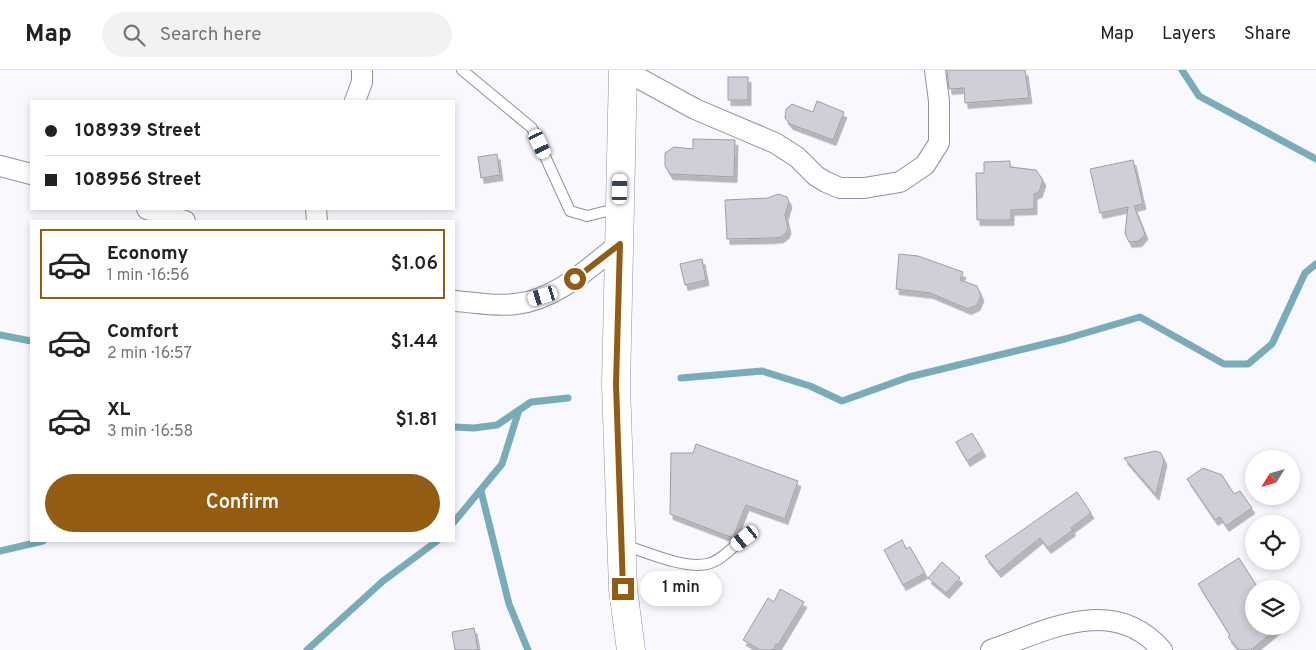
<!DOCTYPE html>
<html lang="en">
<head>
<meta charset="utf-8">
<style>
	:root { --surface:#fff; --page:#f2f2f2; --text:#222; --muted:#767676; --line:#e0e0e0; --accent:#925c12 }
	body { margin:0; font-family:Overpass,sans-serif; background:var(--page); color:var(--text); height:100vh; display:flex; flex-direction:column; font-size:19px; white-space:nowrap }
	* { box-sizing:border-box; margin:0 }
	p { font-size:16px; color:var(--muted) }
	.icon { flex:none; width:28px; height:28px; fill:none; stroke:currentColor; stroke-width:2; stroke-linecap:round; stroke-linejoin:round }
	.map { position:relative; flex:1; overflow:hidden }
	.side { position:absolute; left:30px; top:150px; width:425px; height:322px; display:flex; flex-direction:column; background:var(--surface); border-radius:0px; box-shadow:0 2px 8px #0003 }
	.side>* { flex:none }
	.top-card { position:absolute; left:30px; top:30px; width:425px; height:110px; border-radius:0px; box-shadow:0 2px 8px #0003; display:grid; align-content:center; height:110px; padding:0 15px; background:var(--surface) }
	.needle { width:32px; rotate:233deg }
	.buttons { position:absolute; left:1245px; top:380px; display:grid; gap:10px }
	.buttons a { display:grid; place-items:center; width:55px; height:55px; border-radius:50%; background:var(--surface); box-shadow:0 2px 8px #0003; font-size:25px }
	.end { position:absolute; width:22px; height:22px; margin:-11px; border:6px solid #925c12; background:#fff; box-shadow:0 0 0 2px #fff }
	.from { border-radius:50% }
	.bubble { position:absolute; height:35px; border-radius:18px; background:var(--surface); box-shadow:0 2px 8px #0003; font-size:16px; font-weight:600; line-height:35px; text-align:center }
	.car { position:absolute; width:15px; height:30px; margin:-15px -8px; border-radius:6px; box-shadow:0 0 4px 1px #0007; background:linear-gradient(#fff 24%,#345 0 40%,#fff 0 76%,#345 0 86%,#fff 0) }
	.top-card b { display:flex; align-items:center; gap:18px; height:48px; font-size:19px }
	.top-card b+b { border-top:1px solid var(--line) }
	.top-card i { width:12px; height:12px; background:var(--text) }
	ul { padding:9px 0 0; list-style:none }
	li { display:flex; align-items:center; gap:15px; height:70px; margin:0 10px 8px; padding:0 5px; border:2px solid transparent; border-radius:0px }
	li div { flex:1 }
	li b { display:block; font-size:19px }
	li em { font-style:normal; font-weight:600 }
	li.active { border-color:var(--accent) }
	li>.icon { width:45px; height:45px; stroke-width:1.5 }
	.cta { display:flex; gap:10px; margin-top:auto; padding:10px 15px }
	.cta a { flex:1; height:58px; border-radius:30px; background:var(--accent); color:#fff; font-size:20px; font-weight:600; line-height:58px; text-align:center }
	header { display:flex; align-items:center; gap:30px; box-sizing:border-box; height:70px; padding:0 25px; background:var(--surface); border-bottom:1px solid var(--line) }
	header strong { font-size:24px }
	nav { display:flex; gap:28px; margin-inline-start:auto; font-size:18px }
	.search { width:350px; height:45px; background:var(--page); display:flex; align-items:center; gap:12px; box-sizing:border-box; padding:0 18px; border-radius:28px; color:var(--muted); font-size:19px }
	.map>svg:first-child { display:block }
</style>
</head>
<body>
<header>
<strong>Map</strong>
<div class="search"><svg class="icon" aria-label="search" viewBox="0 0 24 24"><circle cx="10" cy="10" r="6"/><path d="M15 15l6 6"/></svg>Search here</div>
<nav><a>Map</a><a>Layers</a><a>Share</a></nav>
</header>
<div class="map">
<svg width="1316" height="580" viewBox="0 0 1316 580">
	<defs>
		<filter id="shadow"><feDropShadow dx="3" dy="5.5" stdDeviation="0" flood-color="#0004"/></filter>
	</defs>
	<rect width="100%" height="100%" fill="#f8f8fe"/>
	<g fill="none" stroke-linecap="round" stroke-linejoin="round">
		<g stroke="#77acb8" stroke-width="7">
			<polyline points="1182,0 1199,26 1316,89"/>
			<polyline points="0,265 31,271"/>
			<polyline points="681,308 762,301 810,316 842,331 909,307 1065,269 1140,247 1224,294 1248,294 1272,274 1305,203 1316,194"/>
			<polyline points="454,357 474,358 497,355 531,332 568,328"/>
			<polyline points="481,421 509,534 528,580"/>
			<polyline points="454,452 502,394 519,340"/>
			<polyline points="0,481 43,471"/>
			<polyline points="307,580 383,511 437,471"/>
		</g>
	</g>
	<g fill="#cfcfd8" stroke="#9d9da6" filter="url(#shadow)">
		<polygon points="947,0 1025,0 1029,28 965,33 964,18 949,19"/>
		<rect x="728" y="7" width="20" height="23"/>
		<polygon points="817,31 844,42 833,70 790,54 785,48 786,39 792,34 813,42"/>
		<polygon points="693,69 735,70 734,107 670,104 665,96 665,83 674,77 693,79"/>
		<polygon points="497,84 500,105 481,108 478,87"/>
		<polygon points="1133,90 1143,134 1134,136 1145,164 1139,171 1129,172 1125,163 1128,137 1100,143 1090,99"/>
		<polygon points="1010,91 1010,97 1036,100 1043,110 1039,122 1034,124 1034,139 1011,140 1011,150 977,150 976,103 984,103 984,92"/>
		<polygon points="778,124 787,127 789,132 785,145 788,158 786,163 781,167 773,168 727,169 725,130 768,128"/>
		<polygon points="899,184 918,186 963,202 960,210 977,216 981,226 977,235 968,239 930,223 896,219"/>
		<polygon points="702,189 706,210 685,215 680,194"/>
		<polygon points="972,363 983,381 967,391 956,372"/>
		<polygon points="696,374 798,411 785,449 746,435 733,468 670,444 671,383 693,383"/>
		<polygon points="1155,381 1161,383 1164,390 1156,425 1124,388"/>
		<polygon points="1203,398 1222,405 1234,424 1240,421 1252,438 1226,456 1220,447 1215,450 1187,409"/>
		<polygon points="1077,422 1091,443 1071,458 1073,460 1048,478 1040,468 998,502 985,486"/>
		<polygon points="902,470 906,479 910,477 925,503 903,515 884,480"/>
		<polygon points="1239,488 1258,518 1254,519 1254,556 1280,556 1251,580 1239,580 1228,567 1230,565 1198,514"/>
		<polygon points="942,492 960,508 946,523 928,508"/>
		<polygon points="780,519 804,532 778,575 776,574 773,580 760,580 743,570 768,528 774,532"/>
		<polygon points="474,558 478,580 455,580 452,562"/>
	</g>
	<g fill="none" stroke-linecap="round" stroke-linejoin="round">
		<g stroke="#919199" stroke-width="12">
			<g id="lane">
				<polyline points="462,0 532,58 570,141 587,146 619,138"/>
				<path d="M624,475C646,482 684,499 707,494C721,491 734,476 745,467"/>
			</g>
		</g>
		<g stroke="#919199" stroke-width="22">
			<g id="street">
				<polyline points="624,0 695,39 775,73 797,87 816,106 826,112 840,118 864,118 900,112 925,95 939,73 939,31 935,0"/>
				<polyline points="355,31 362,12 362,0"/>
				<polyline points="0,96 31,104"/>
				<polyline points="147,139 185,151"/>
				<polyline points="316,139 317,151"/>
				<path d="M454,231C474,232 496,237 516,234C556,230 590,197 619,174"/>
				<path d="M991,580C1048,560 1113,524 1162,580"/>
			</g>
		</g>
		<g stroke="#919199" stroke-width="29">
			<polyline id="secondary" points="623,0 616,315 623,519 631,580"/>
		</g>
		<use href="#lane" stroke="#fff" stroke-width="10"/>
		<use href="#street" stroke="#fff" stroke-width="20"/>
		<use href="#secondary" stroke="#fff" stroke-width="28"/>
	</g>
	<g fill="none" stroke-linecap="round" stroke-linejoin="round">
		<polyline stroke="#925c12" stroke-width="6" points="575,209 620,174 616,314 623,519"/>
	</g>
</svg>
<div class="buttons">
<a><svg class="needle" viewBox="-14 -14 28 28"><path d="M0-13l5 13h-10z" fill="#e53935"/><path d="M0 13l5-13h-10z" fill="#767676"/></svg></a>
<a><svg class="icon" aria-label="locate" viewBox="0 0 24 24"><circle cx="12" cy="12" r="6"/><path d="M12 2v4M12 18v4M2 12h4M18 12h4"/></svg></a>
<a><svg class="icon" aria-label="layers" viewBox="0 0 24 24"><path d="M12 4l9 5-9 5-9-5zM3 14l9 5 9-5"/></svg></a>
</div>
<i class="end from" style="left:575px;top:209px"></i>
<i class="end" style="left:623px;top:519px"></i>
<div class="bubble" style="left:640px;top:501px;width:82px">1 min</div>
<i class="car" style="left:540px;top:74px;rotate:155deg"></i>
<i class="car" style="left:620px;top:119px;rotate:1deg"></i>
<i class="car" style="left:543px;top:226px;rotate:253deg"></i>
<i class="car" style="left:745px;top:468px;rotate:231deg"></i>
<div class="top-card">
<b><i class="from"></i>108939 Street</b>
<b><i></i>108956 Street</b>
</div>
<section class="side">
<ul>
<li class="active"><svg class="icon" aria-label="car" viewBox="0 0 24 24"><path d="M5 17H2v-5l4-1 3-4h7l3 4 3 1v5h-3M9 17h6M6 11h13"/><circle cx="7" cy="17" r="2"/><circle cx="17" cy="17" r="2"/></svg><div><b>Economy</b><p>1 min · 16:56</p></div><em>$1.06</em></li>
<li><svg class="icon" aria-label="car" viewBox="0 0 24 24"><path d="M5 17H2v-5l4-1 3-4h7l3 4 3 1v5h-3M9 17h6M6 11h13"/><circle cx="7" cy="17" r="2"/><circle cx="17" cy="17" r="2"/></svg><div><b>Comfort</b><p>2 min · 16:57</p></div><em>$1.44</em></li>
<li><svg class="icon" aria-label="car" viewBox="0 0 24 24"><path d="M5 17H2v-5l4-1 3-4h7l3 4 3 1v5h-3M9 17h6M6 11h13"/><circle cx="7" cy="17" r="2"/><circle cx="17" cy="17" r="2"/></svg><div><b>XL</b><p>3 min · 16:58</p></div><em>$1.81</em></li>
</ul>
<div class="cta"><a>Confirm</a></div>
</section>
</div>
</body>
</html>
